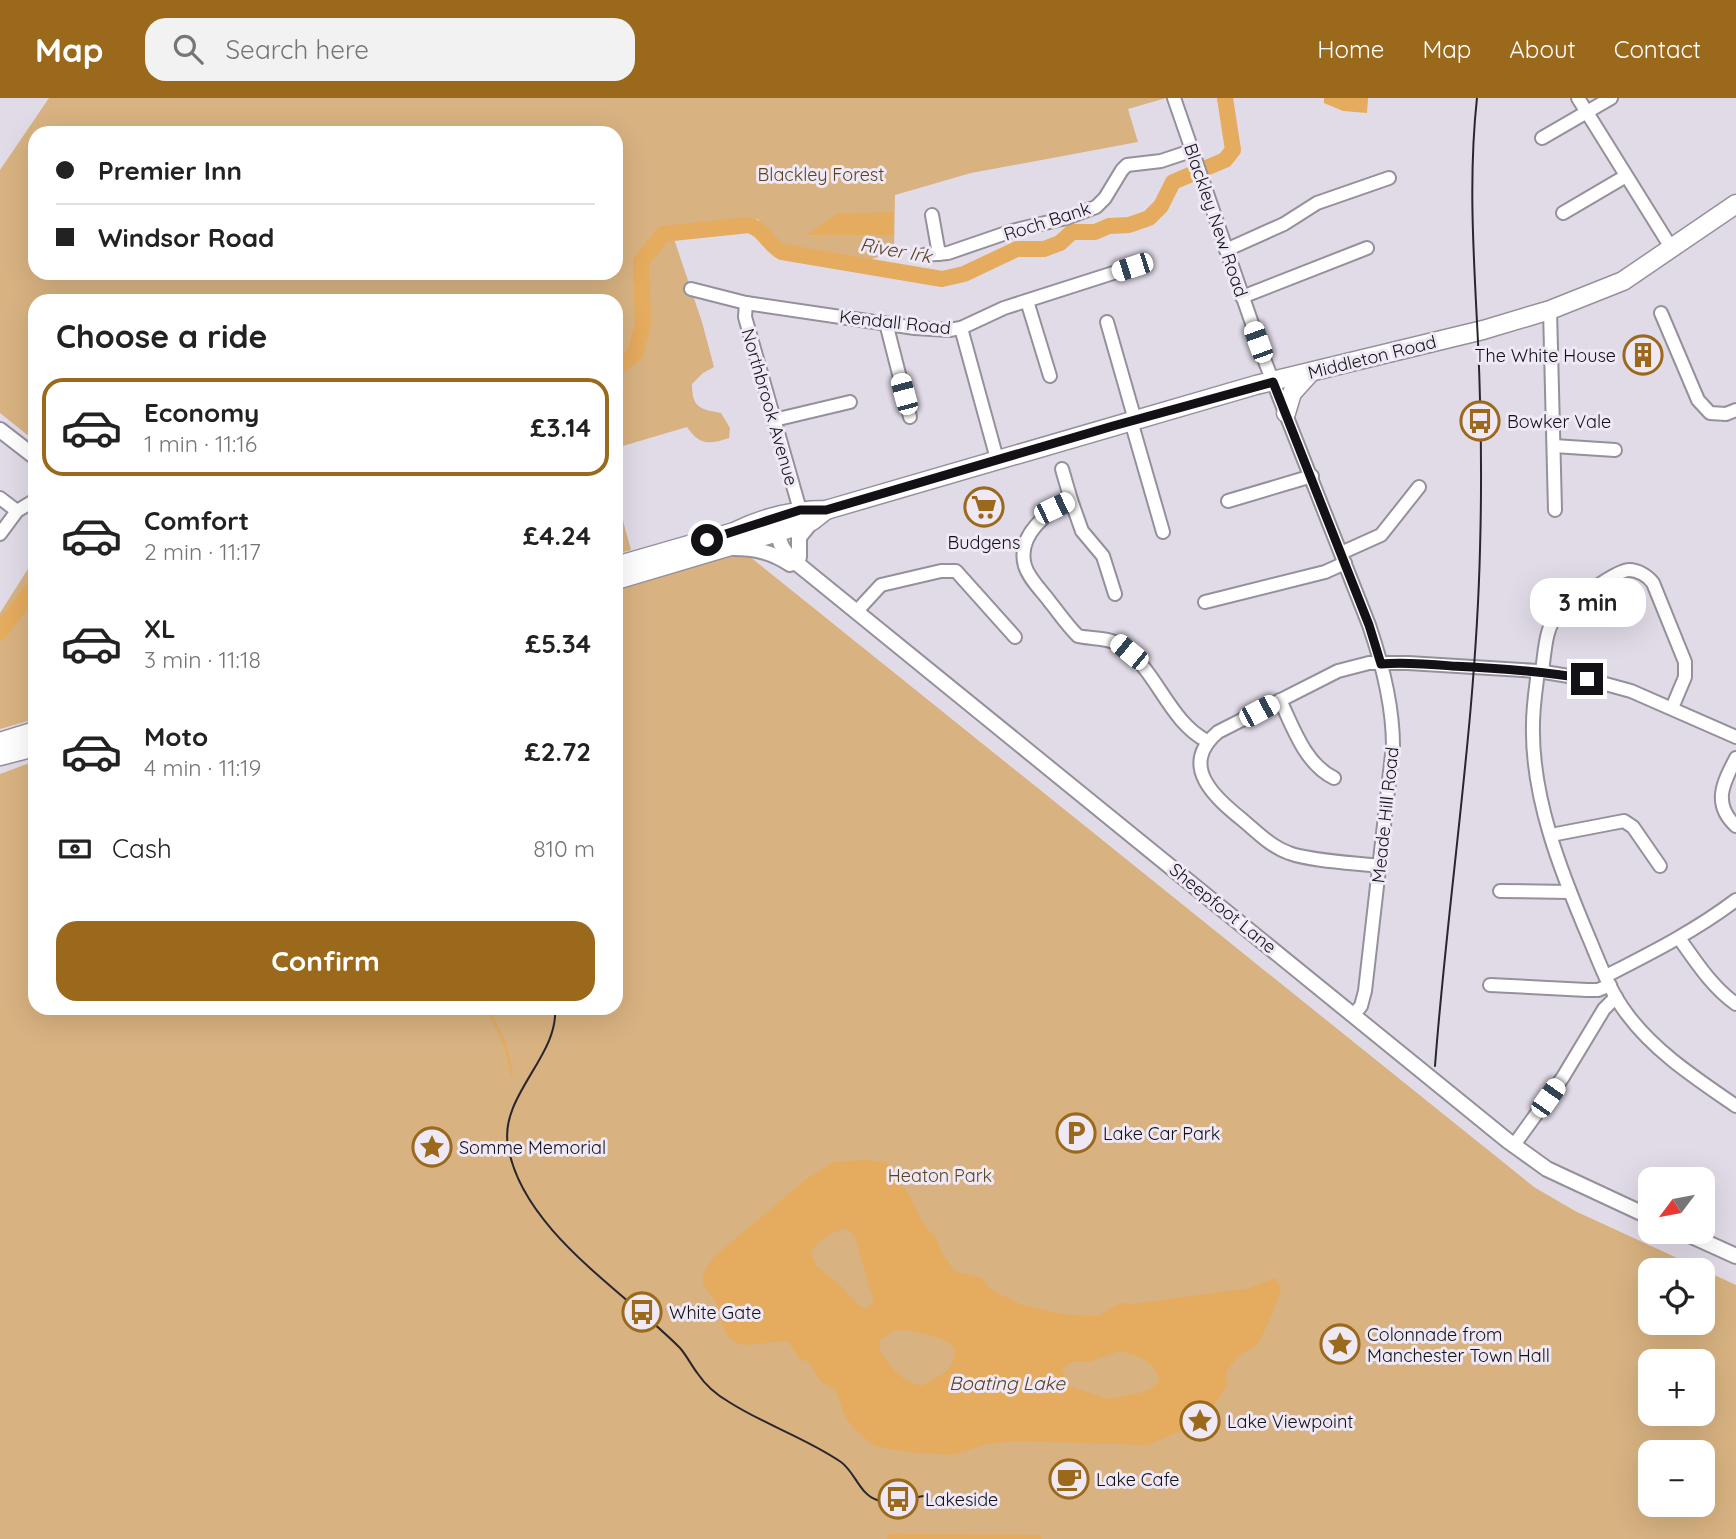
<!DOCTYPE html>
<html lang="en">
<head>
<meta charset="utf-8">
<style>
	:root { --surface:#fff; --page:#f2f2f2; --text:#222; --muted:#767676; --line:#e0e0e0; --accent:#9a691c }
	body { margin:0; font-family:Quicksand,sans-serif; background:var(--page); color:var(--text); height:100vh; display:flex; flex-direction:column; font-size:26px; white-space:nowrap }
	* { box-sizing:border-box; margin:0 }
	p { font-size:23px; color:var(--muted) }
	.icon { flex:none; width:38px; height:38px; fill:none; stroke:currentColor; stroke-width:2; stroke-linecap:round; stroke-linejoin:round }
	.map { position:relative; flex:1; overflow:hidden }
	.panel { position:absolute; left:28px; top:196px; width:595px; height:721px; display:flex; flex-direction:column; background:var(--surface); border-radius:21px; box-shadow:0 7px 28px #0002 }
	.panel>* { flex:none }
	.banner { position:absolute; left:28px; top:28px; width:595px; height:154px; border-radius:21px; box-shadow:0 7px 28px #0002; display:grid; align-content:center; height:154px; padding:0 28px; background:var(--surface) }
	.needle { width:46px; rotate:238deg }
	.controls { position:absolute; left:1638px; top:1069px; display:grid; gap:14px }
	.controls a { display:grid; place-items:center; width:77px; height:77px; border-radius:14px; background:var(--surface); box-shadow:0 7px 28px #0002; font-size:35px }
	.end { position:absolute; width:32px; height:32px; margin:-16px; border:9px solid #131115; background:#fff; box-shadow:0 0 0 4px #fff }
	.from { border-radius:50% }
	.bubble { position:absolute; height:49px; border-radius:21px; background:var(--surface); box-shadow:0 7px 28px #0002; font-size:23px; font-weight:700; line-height:49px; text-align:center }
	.car { position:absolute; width:21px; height:42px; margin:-21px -10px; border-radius:9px; box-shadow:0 0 5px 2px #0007; background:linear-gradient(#fff 24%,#345 0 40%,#fff 0 76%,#345 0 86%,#fff 0) }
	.banner b { display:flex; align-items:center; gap:24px; height:66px; font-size:26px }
	.banner b+b { border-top:2px solid var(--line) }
	.banner i { width:18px; height:18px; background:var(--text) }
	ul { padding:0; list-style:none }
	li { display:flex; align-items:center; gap:21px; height:98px; margin:0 14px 10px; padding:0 14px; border:4px solid transparent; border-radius:21px }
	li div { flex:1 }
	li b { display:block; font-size:26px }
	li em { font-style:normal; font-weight:700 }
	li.current { border-color:var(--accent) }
	li>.icon { width:63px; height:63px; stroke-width:1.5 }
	h2 { padding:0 28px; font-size:32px; line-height:84px }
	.pay { display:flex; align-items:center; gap:18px; height:77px; padding:0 28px; font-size:26px }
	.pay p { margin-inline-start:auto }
	.cta { display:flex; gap:14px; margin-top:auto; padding:14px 28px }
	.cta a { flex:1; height:80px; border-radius:21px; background:var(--accent); color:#fff; font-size:28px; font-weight:700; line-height:80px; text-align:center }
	header { display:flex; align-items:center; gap:42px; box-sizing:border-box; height:98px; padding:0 35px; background:var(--accent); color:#fff }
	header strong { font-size:33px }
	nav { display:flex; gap:38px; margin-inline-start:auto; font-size:24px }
	.search { width:490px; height:63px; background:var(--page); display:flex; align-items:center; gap:18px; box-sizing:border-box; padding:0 24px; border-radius:21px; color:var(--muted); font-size:26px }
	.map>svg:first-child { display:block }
</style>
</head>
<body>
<header>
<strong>Map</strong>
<div class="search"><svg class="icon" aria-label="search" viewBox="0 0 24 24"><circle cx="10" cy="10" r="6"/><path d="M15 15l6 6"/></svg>Search here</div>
<nav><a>Home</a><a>Map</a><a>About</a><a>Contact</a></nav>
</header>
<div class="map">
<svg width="1736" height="1441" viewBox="0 0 1736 1441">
	<rect width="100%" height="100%" fill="#e1dbe7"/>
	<g fill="#d8b281" fill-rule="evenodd">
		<path d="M49,0H1166L1128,11L1138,44L971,75L895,97L894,154L865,163L779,148L758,121L670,129L702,224L714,269L703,275L692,286C692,310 700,311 721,315L730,330L729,340C709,347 699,347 687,329L616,350V203H35V343L0,315V72ZM35,35H616V175H35Z"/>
		<polygon points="616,397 631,452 616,456"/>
		<path d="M749,458L1534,1089L1575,1113L1736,1187V1441H0V676L35,663V910H616V490L728,459ZM1650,1172H1703V1225H1650ZM1650,1264H1703V1316H1650ZM1650,1354H1703V1407H1650Z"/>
		<polygon points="35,460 35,621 0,631 0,515"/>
	</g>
	<g fill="#e5ab5e" fill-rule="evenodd">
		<polygon points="1324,0 1368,0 1367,15 1343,13 1324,5"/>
		<polygon points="893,114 894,137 807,137 837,116"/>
		<path d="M867,1062L889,1065L896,1080L910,1098L920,1120L930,1134L935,1138L942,1155L954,1173L982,1180L991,1192L1022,1207L1067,1217L1100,1218C1110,1209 1120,1203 1133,1206L1251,1190L1275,1180L1281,1189C1279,1200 1262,1243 1254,1249C1250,1253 1249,1251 1244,1254C1237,1258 1231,1268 1226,1274L1227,1288L1207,1318L1193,1328L1147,1347L1015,1343L988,1346L952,1357L907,1354L875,1348L855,1332L845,1318L836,1293L820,1282L808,1263L800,1262L788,1243C773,1242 750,1250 738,1245C719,1238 723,1218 715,1203C712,1196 705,1193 703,1184C702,1174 708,1167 714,1159L804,1083L833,1064ZM847,1130L855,1139L874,1204L866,1211L857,1206L841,1188L816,1168L811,1154C819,1140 832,1134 847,1130ZM905,1232C924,1236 939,1237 954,1249C957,1273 941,1277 922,1288L905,1282L895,1273L880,1254L879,1242L893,1233ZM1120,1253C1139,1258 1154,1263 1160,1282L1151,1291L1139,1295L1107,1301L1069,1288L1062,1271L1072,1264H1088Z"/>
		<polygon points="889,1436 1041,1437 1041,1441 887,1441"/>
	</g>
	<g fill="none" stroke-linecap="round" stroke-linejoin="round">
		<polyline stroke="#e5ab5e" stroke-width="2.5" points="487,910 505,946 512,976"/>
		<g stroke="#e5ab5e" stroke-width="16">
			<path d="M616,270L635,256L643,226L641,164L663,136L749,127C765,132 768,147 782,154L942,181L964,176L1017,151H1044L1060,145L1072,134H1095L1109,128L1129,127L1149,120L1161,108L1173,84L1225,62L1233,52L1225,0"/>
			<polyline points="0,534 35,488"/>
		</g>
		<g stroke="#96909b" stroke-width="16">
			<g id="minor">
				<path d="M1174,0L1266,266L1369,527C1382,565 1393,607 1393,648L1365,893L1361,908L1354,916"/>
				<polyline points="1578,0 1672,151"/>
				<polyline points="1542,40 1611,0"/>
				<polyline points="1563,115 1626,78"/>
				<polyline points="932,117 939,156"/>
				<polyline points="1226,152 1284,126 1317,105 1389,80"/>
				<polyline points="924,157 948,155 1012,133 1066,120 1096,109 1105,100 1122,72 1127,67 1161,63 1191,53"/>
				<polyline points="691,191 746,205 915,230 949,232 961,230 1004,210 1132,169"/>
				<polyline points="1242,199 1367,150"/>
				<polyline points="1027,203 1050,278"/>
				<polyline points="746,205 745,219 800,412"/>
				<polyline points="1550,212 1555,412"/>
				<polyline points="1661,215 1698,302 1710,315 1726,316 1736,312"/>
				<polyline points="1107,224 1135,322"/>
				<polyline points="886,225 910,319"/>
				<polyline points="961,230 997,361"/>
				<polyline points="774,322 850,304"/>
				<polyline points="1131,323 1163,434"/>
				<polyline points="1554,348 1615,352"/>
				<polyline points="1062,371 1071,402"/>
				<polyline points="0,400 17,413"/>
				<polyline points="1228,403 1312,378"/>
				<polyline points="0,436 17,413 35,402"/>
				<polyline points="1341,455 1381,437 1419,389"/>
				<path d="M1115,496L1103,458L1082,433L1071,402C1048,413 1016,437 1025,468C1029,481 1042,493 1050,504C1059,515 1067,527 1078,538C1090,541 1109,539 1120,547C1157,571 1168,623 1207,643"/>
				<polyline points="1205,504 1325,474 1345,465"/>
				<polyline points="856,514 881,487 941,473 956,473 1015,539"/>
				<path d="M1538,573C1536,590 1533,608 1533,626C1531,699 1561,774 1589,840C1600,866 1610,894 1627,916C1655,954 1697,981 1736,1008"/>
				<path d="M1542,573C1545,554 1545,530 1558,515C1572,506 1616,472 1629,472C1638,472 1648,478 1653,485L1685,564V579L1672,610"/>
				<path d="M1280,602C1293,629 1305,666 1334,680"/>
				<path d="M1736,660C1723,685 1712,706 1736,728"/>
				<polyline points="1551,737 1624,723 1633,729 1660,768"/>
				<path d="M1380,768C1355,765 1310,763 1289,755C1272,749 1259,736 1245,724C1217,701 1177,669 1218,634L1338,573L1369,565H1408L1538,573L1587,581L1631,593L1736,639"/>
				<polyline points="1500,793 1570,794"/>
				<path d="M1679,840C1696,864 1712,889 1736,906"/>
				<path d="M1606,878C1651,855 1695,833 1736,802"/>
				<polyline points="1490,887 1587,892 1598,892 1610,887"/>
				<polyline points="1514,1047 1563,979 1604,911 1616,899"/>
			</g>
		</g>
		<g stroke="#96909b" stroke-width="18">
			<g id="major">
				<polyline points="0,332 35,359"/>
				<path d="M779,434C777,453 797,465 810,476L1508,1043L1547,1071L1650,1119"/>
				<path d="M734,450C755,450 772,454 790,466"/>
				<polyline points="799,459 799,439 812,423"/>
				<polyline points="1683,1134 1736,1158"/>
			</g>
		</g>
		<g stroke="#96909b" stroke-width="21">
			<g id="highway">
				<polyline points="1286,315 1292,295 1310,275"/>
				<path d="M616,468L734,434C762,420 795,412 826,412L1256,287L1483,232L1550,212L1623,183L1736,106"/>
				<polyline points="616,482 801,427 812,423 826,412"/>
				<polyline points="0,644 35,633"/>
				<polyline points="0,658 35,649"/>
			</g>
		</g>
		<use href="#minor" stroke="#fff" stroke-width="12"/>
		<use href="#major" stroke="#fff" stroke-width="14"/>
		<use href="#highway" stroke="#fff" stroke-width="18"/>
		<g stroke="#2a272c" stroke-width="2">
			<path d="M555,910C559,958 499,998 508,1048C522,1132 624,1193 680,1250C687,1258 691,1267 698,1276C706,1288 717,1297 729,1304C765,1327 806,1340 841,1364C855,1374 860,1397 877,1402C890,1406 910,1400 924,1398"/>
			<path d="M1435,968C1448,796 1476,624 1480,451C1482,382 1481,312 1478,244C1474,162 1468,82 1477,0"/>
		</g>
	</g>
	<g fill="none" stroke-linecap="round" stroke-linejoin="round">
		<path stroke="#131115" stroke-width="9" d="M707,442L800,412H826L1113,328L1273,284L1369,527L1381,566C1405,564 1428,566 1452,568C1497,570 1542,573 1587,581"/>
	</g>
	<defs>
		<g id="building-ring" transform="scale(2.0125)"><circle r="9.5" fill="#efe8f5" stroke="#9a691c" stroke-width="1.5"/><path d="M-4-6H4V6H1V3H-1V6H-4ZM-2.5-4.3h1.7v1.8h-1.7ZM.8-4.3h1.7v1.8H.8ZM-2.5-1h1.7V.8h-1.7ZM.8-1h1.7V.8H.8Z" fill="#9a691c"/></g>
		<g id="bus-ring" transform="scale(2.0125)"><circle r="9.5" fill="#efe8f5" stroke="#9a691c" stroke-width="1.5"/><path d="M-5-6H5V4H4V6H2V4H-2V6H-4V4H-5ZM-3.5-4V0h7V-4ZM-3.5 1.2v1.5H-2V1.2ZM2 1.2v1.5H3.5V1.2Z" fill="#9a691c"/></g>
		<g id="supermarket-ring" transform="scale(2.0125)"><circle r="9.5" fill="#efe8f5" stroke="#9a691c" stroke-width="1.5"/><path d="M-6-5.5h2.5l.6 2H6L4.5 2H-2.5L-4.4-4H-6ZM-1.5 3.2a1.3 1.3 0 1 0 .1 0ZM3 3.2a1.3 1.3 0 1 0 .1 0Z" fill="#9a691c"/></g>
		<g id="parking-ring" transform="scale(2.0125)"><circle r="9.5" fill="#efe8f5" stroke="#9a691c" stroke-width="1.5"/><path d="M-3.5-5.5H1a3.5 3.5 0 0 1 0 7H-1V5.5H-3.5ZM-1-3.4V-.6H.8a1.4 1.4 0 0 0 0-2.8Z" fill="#9a691c"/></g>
		<g id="sight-ring" transform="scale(2.0125)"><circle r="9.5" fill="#efe8f5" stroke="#9a691c" stroke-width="1.5"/><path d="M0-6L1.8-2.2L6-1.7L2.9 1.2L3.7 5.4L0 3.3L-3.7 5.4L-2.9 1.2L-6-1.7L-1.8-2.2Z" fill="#9a691c"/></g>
		<g id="cafe-ring" transform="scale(2.0125)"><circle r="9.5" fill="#efe8f5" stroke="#9a691c" stroke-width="1.5"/><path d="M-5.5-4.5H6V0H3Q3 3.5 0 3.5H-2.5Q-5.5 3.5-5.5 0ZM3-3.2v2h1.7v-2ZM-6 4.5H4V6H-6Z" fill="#9a691c"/></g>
	</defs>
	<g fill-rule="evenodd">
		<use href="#building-ring" x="1643" y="257"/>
		<use href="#bus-ring" x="1480" y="323"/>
		<use href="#supermarket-ring" x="984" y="409"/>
		<use href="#parking-ring" x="1076" y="1035"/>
		<use href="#sight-ring" x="432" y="1049"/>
		<use href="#bus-ring" x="642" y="1214"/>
		<use href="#sight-ring" x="1340" y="1246"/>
		<use href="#sight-ring" x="1200" y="1323"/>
		<use href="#cafe-ring" x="1069" y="1381"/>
		<use href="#bus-ring" x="898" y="1401"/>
	</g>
	<g text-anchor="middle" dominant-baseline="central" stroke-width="6" stroke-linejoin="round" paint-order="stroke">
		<g font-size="18" fill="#5b4322" stroke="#efe8f5">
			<text x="821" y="76">Blackley Forest</text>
			<text x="940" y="1077">Heaton Park</text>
		</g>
		<g font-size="18" fill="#131115" stroke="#efe8f5">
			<text transform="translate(1216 122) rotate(71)">Blackley New Road</text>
			<text transform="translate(1047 123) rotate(-18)">Roch Bank</text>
			<text transform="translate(895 224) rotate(6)">Kendall Road</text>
			<text transform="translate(1372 259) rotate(-14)">Middleton Road</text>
			<text transform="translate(770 309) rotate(74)">Northbrook Avenue</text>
			<text transform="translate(1385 717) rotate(-84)">Meade Hill Road</text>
			<text transform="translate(1223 810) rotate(39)">Sheepfoot Lane</text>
		</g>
		<g font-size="18" fill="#131115" stroke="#efe8f5" text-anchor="start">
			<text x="1616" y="257" text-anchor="end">The White House</text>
			<text x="1507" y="323">Bowker Vale</text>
			<text x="984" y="444" text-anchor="middle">Budgens</text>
			<text x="1103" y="1035">Lake Car Park</text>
			<text x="459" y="1049">Somme Memorial</text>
			<text x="669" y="1214">White Gate</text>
			<text x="1367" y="1236">Colonnade from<tspan x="1367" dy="21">Manchester Town Hall</tspan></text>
			<text x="1227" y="1323">Lake Viewpoint</text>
			<text x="1096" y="1381">Lake Cafe</text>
			<text x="925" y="1401">Lakeside</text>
		</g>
		<g font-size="19" font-style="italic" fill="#594120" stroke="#efe8f5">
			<text transform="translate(896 152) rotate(10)">River Irk</text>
			<text x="1007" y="1285">Boating Lake</text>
		</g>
	</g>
</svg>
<div class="controls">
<a><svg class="needle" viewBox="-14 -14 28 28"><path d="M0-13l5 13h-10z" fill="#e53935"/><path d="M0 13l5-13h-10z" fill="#767676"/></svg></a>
<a><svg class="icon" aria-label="locate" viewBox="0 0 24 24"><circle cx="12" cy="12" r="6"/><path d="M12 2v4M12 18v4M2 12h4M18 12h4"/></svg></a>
<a>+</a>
<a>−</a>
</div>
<i class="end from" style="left:707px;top:442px"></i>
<i class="end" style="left:1587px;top:581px"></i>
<div class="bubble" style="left:1530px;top:480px;width:116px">3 min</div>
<i class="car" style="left:1132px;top:169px;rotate:252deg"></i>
<i class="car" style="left:1258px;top:244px;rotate:340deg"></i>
<i class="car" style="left:904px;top:296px;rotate:345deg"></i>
<i class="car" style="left:1054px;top:410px;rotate:64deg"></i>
<i class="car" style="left:1129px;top:554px;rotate:309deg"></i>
<i class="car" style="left:1259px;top:613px;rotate:62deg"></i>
<i class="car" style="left:1548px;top:1000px;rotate:35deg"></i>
<div class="banner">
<b><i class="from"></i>Premier Inn</b>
<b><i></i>Windsor Road</b>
</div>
<section class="panel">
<h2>Choose a ride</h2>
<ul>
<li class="current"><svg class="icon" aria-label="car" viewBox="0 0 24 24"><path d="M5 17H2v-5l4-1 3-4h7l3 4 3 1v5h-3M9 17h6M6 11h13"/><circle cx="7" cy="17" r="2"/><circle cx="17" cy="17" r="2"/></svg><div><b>Economy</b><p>1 min · 11:16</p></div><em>£3.14</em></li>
<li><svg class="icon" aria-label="car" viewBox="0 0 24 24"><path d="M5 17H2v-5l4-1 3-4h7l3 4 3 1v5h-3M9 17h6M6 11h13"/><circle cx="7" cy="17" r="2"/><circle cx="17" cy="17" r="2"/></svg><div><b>Comfort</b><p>2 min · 11:17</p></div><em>£4.24</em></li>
<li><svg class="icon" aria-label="car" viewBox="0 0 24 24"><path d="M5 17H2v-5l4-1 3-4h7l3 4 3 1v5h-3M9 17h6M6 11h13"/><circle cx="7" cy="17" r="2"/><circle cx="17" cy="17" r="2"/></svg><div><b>XL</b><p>3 min · 11:18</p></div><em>£5.34</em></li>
<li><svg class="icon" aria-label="car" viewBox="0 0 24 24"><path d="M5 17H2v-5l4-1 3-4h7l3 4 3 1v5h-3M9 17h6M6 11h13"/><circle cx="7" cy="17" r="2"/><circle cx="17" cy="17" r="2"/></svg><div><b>Moto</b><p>4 min · 11:19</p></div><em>£2.72</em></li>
</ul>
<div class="pay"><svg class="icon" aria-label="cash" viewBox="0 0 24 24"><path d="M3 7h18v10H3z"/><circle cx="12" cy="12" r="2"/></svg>Cash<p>810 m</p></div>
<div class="cta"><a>Confirm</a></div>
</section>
</div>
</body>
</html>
